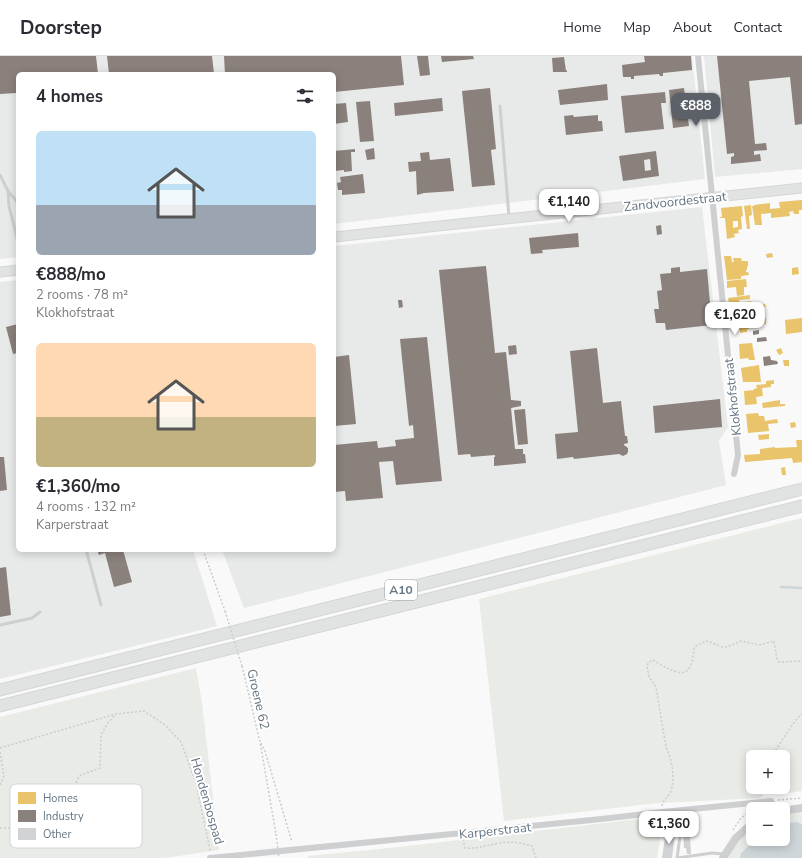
<!DOCTYPE html>
<html lang="en">
<head>
<meta charset="utf-8">
<style>
	:root { --surface:#fff; --page:#f7f7f7; --text:#2b2b33; --muted:#7c7c81; --line:#e1e1e2; --accent:#5c6169 }
	body { margin:0; font-family:"Nunito Sans",sans-serif; background:var(--page); color:var(--text); height:100vh; display:flex; flex-direction:column; font-size:15px; white-space:nowrap }
	* { box-sizing:border-box; margin:0 }
	p { font-size:13px; color:var(--muted) }
	.icon { flex:none; width:22px; height:22px; fill:none; stroke:currentColor; stroke-width:2; stroke-linecap:round; stroke-linejoin:round }
	.map { position:relative; flex:1; overflow:hidden }
	.panel { position:absolute; left:16px; top:16px; width:320px; height:480px; display:flex; flex-direction:column; background:var(--surface); border-radius:6px; box-shadow:0 2px 10px #0003 }
	.panel>* { flex:none }
	.buttons { position:absolute; left:746px; top:694px; display:grid; gap:8px }
	.buttons a { display:grid; place-items:center; width:44px; height:44px; border-radius:6px; background:var(--surface); box-shadow:0 2px 10px #0003; font-size:20px }
	.price { position:absolute; translate:-50% -34px; padding:0 9px; border-radius:8px; background:#fff; color:#222; font-size:13px; line-height:26px; filter:drop-shadow(0 1px 2px #0008) }
	.price::after { content:''; position:absolute; left:50%; top:24px; width:12px; height:9px; margin-left:-6px; background:inherit; clip-path:polygon(0 0,100% 0,50% 100%) }
	.price.active { background:var(--accent); color:#fff }
	ul { padding:0; list-style:none }
	li { display:grid; align-content:center; gap:8px; height:212px; padding:0 20px }
	li span { display:grid; place-items:center; height:124px; border-radius:6px; color:#555 }
	li>.icon { margin-inline-start:auto }
	span .icon { width:72px; height:72px; fill:#fffc; stroke-width:1 }
	li b { font-size:17px }
	h2 { display:flex; justify-content:space-between; align-items:center; height:48px; padding:0 20px; font-size:17px }
	header { display:flex; align-items:center; gap:24px; box-sizing:border-box; height:56px; padding:0 20px; background:var(--surface); border-bottom:1px solid var(--line) }
	header strong { font-size:19px }
	nav { display:flex; gap:22px; margin-inline-start:auto; font-size:14px }
	.map>svg:first-child { display:block }
	.built { fill:#e8e9e9 }
	.green { fill:#e8ebe6; fill-rule:evenodd }
	.water { fill:#ced6d9 }
	.homes { fill:#e9c46a; fill-rule:evenodd }
	.industry { fill:#8a817c; fill-rule:evenodd }
	.lines { fill:none; stroke-linecap:round; stroke-linejoin:round }
	.stream { stroke:#ced6d9; stroke-width:2.5 }
	.building { fill:#d0d2d3 }
	.secondary-casing { stroke:#d5d6d7; stroke-width:11 }
	.motorway-casing { stroke:#d5d6d6; stroke-width:13 }
	.path { stroke:#cbcccd; stroke-width:1.5; stroke-dasharray:2 2; stroke-linecap:butt }
	.service { stroke:#cecfd0; stroke-width:3 }
	.minor { stroke:#cecfd0; stroke-width:6 }
	.tertiary { stroke:#cecfd0; stroke-width:8 }
	.secondary { stroke:#e1e2e2; stroke-width:9 }
	.motorway { stroke:#e1e2e2; stroke-width:11 }
	.path-bridge { stroke:#cbcccd; stroke-width:1.5; stroke-dasharray:2 2; stroke-linecap:butt }
	.labels { text-anchor:middle; stroke-width:4; stroke-linejoin:round; paint-order:stroke }
	.shield { fill:#fff; stroke:#939fa8; stroke-width:1 }
	.shield-label { font-size:12px; font-weight:bold; fill:#657683 }
	.street-label { font-size:13px; fill:#657683; stroke:#fff }
	.key { fill:#fff; stroke:#d1d6da; stroke-width:1 }
	.key-label { font-size:11px; fill:#657683 }
</style>
</head>
<body>
<header>
<strong>Doorstep</strong>
<nav><a>Home</a><a>Map</a><a>About</a><a>Contact</a></nav>
</header>
<div class="map">
<svg width="802" height="802" viewBox="0 0 802 802">
	<rect width="100%" height="100%" fill="#f9f9f9"/>
	<g class="built">
		<path d="M0,0H692L705,123L334,168V18H18V201L0,203Z"/>
		<path d="M704,0H802V113L715,121Z"/>
		<path d="M702,151L728,371L719,385L726,429L244,552L222,494H334V190Z"/>
		<path d="M18,224V494H193L217,570L0,623V226Z"/>
	</g>
	<g class="green">
		<path d="M802,462V735L787,737L768,733L761,742L657,747L504,765L479,543ZM753,701H783V731H753Z"/>
		<path d="M196,612L202,647L219,794L164,802H0V661Z"/>
		<path d="M797,757H802V768L797,766L783,767V759Z"/>
		<path d="M664,760L657,802H308V800L399,791Z"/>
		<path d="M753,772V783H756L741,797L740,802H728L739,785Z"/>
	</g>
	<path class="water" d="M797,766L802,768V802H740L741,797L756,783H783V767Z"/>
	<g class="homes">
		<path d="M802,144V154H799V158H794L793,155L789,156L790,160L771,162V157L761,158L762,169H755L752,150H754V149L770,147V153L780,152L779,146Z"/>
		<path d="M751,149L752,159L749,160L750,173H747L744,150Z"/>
		<path d="M742,150L743,160L741,161L742,173L738,174L739,177L734,178L735,181L727,183L725,162H720V161H722L721,152ZM733,165H738V171L733,172Z"/>
		<path d="M772,197L773,201L767,202L766,198Z"/>
		<path d="M724,200H731L732,206H734L733,202H741L742,205H748V210L747,211V214H746V216H748L749,219L741,220V223L727,224Z"/>
		<path d="M798,211L799,218L792,219V212Z"/>
		<path d="M746,223L747,231H744V239L737,240L736,231L727,232V225Z"/>
		<path d="M750,239V243L739,244L740,247L729,248L728,242Z"/>
		<path d="M751,245L752,250H745V246Z"/>
		<path d="M765,248L766,251L755,253L756,259L748,260L749,273H747V276L740,277V274H738L736,255L755,252V249Z"/>
		<path d="M760,261L766,262V268L760,269Z"/>
		<path d="M802,262V276L786,278L785,264Z"/>
		<path d="M752,287L755,304H749L748,302L740,303L739,288Z"/>
		<path d="M781,292L783,297L779,299L776,294Z"/>
		<path d="M783,304H789V310H784Z"/>
		<path d="M759,309L761,326H743L741,312Z"/>
		<path d="M774,324V328H771V331L762,332L763,340L756,341L757,348L745,349L744,335L754,334V333L757,332L756,329L766,328V325Z"/>
		<path d="M780,344V348H785V350L763,352L762,347Z"/>
		<path d="M758,357L759,360H764L765,365L777,363L778,367L768,368L769,375L748,377L746,358Z"/>
		<path d="M795,366L796,371L791,372L790,367Z"/>
		<path d="M769,378V383L759,384L758,379Z"/>
		<path d="M796,384H802V406L793,407L792,402L745,406L744,399L760,398V393L775,391V392L797,391Z"/>
		<path d="M785,411L786,419H782L781,412Z"/>
	</g>
	<g class="industry">
		<path d="M0,0H96L98,18H18V45H17L16,37L0,38Z"/>
		<path d="M107,0H212L214,18H109Z"/>
		<path d="M224,0H401L404,29L334,36V18H225Z"/>
		<path d="M417,0H428L430,19L420,20Z"/>
		<path d="M441,0H473L474,3L442,6Z"/>
		<path d="M644,0H691L692,14L663,17V20H660L659,18L634,20V23H631V21H623L622,9L645,6Z"/>
		<path d="M717,0H802V68L795,69L790,21L749,25L755,88L766,87L767,94L754,95V99L760,98L761,105L731,108V101L734,100V97L727,98Z"/>
		<path d="M564,1L566,15L567,14V16H553L552,2Z"/>
		<path d="M607,28L608,44L560,49L558,34Z"/>
		<path d="M490,32L496,93L491,94L495,129L472,131L462,35Z"/>
		<path d="M684,32L689,70L673,72L669,34Z"/>
		<path d="M665,36L666,47H661L664,73L625,77L621,40Z"/>
		<path d="M442,42L443,55L395,60L394,47Z"/>
		<path d="M370,45L374,85L360,86L356,46Z"/>
		<path d="M346,47L348,66L334,68V48Z"/>
		<path d="M573,59L574,61L598,59V65H602L603,75L566,79L564,60Z"/>
		<path d="M374,92L375,103L367,104L365,94Z"/>
		<path d="M355,93V96H351L352,115L344,116V114L334,115V95Z"/>
		<path d="M656,95L659,120L623,125L619,100ZM650,103L651,114L645,115L644,104Z"/>
		<path d="M429,96L430,104L450,102L454,135L424,137L417,139L416,115L409,116L408,106L421,105L420,97Z"/>
		<path d="M363,118L365,137L342,139V134H338L337,127L341,126L340,121Z"/>
		<path d="M661,169L662,178L657,179L656,170Z"/>
		<path d="M578,177L579,191L542,194L543,197L531,198L529,182Z"/>
		<path d="M486,210L495,297L506,296L511,344L521,345V350L511,352L515,393H523V398H525L526,407L494,410V401H495V399L471,401L470,398L458,399L439,214Z"/>
		<path d="M680,211V216L707,213L712,269L666,274L665,267H656L654,253H659L657,235L662,234L660,218L671,217V212Z"/>
		<path d="M398,244H402L403,251L399,252Z"/>
		<path d="M18,268V297L13,298L6,271Z"/>
		<path d="M759,274V278L753,279V275Z"/>
		<path d="M427,281L442,425L396,429L393,405L379,406L383,442L346,445L345,435L334,436V389L377,385L378,392L396,390L395,384L414,382L413,369L409,370L400,283Z"/>
		<path d="M766,281L767,285L757,286V282Z"/>
		<path d="M516,289L517,298L509,299L508,290Z"/>
		<path d="M597,292L603,347L621,345L625,380H627L628,387L624,388V389L628,392V396L627,398L623,400L619,398L574,403L573,401L557,403L555,378L578,376L570,295Z"/>
		<path d="M349,299L356,368L334,370V301Z"/>
		<path d="M770,300L771,304L777,305L778,308L764,310L763,301Z"/>
		<path d="M720,343L722,371L655,377L653,350Z"/>
		<path d="M525,353L528,388L518,389L514,354Z"/>
		<path d="M0,401H4L7,434L0,435Z"/>
		<path d="M97,494H123L132,526L114,531L105,497L99,499Z"/>
		<path d="M6,511L11,559L0,561V512Z"/>
	</g>
	<g class="lines">
		<path class="stream" d="M781,531L802,532"/>
	</g>
	<g class="building">
		<path d="M666,775L676,777V775L679,776L678,779L675,778L672,802H662Z"/>
		<path d="M683,777H688V781H690L691,798H687L686,792H684Z"/>
	</g>
	<g class="lines">
		<defs>
			<g id="secondary">
				<path d="M334,181L802,132"/>
				<path d="M0,216L18,214"/>
			</g>
			<g id="motorway">
				<path d="M0,634L802,433"/>
				<path d="M0,650L802,450"/>
			</g>
		</defs>
		<use href="#secondary" class="secondary-casing"/>
		<use href="#motorway" class="motorway-casing"/>
		<g class="path">
			<path d="M203,494L225,555"/>
			<path d="M242,610L260,686L276,778"/>
			<path d="M261,687L265,695L292,786"/>
			<path d="M0,692L116,658L144,655L165,669L181,686L196,727L210,794L211,795"/>
			<path d="M0,696L4,720L0,730"/>
			<path d="M771,701L795,665L802,658"/>
			<path d="M770,731L771,738"/>
			<path d="M778,744L802,742"/>
			<path d="M662,750C663,744 667,742 670,737C676,724 672,704 666,691L656,631L649,621L647,610L648,607L653,604C677,618 692,628 694,591L706,585L710,586L722,591H727L741,585L759,589L774,585L777,603L779,606L802,605"/>
			<path d="M0,772L46,774L62,767L69,759L79,756L81,747L74,732L79,720L100,712L101,679L108,667L115,659"/>
			<path d="M733,774L741,762L750,755"/>
			<path d="M463,783L465,792C478,793 488,789 500,787C511,785 522,787 532,790L536,802"/>
		</g>
		<g class="service">
			<path d="M500,50L509,161"/>
			<path d="M0,119L8,135L18,147"/>
			<path d="M8,135L9,150L18,186"/>
			<path d="M87,497L101,549"/>
			<path d="M0,569L32,562L40,556"/>
			<path d="M684,753L677,802L712,797L724,798"/>
		</g>
		<g class="minor">
			<path d="M698,0L738,399L734,418"/>
			<path d="M210,802L592,764L663,756L771,745L775,753"/>
		</g>
		<g class="tertiary">
			<path d="M783,755L802,752"/>
			<path d="M723,802L736,782L753,767"/>
		</g>
		<use href="#secondary" class="secondary"/>
		<use href="#motorway" class="motorway"/>
		<g class="path-bridge">
			<path d="M225,555L242,610"/>
			<path d="M276,778L279,802"/>
		</g>
	</g>
	<g class="labels">
		<rect class="shield" x="385" y="524" width="32" height="20" rx="3"/>
		<g class="shield-label">
			<text x="401" y="538">A10</text>
		</g>
		<g class="street-label">
			<text transform="translate(675 145) rotate(-6)" y="5">Zandvoordestraat</text>
			<text transform="translate(732 341) rotate(-96)" y="5">Klokhofstraat</text>
			<text transform="translate(259 643) rotate(77)" y="5">Groene 62</text>
			<text transform="translate(208 745) rotate(74)" y="5">Hondenbospad</text>
			<text transform="translate(495 774) rotate(-6)" y="5">Karperstraat</text>
		</g>
	</g>
	<rect x="10" y="728" width="132" height="64" rx="6" class="key"/>
	<rect x="18" y="736" width="18" height="12" fill="#e9c46a"/>
	<rect x="18" y="754" width="18" height="12" fill="#8a817c"/>
	<rect x="18" y="772" width="18" height="12" fill="#d0d2d3"/>
	<g class="key-label">
		<text x="43" y="746">Homes</text>
		<text x="43" y="764">Industry</text>
		<text x="43" y="782">Other</text>
	</g>
</svg>
<div class="buttons">
<a>+</a>
<a>−</a>
</div>
<b class="price active" style="left:696px;top:71px">€888</b>
<b class="price" style="left:569px;top:167px">€1,140</b>
<b class="price" style="left:735px;top:280px">€1,620</b>
<b class="price" style="left:669px;top:789px">€1,360</b>
<section class="panel">
<h2>4 homes<svg class="icon" aria-label="filters" viewBox="0 0 24 24"><path d="M4 7h16M4 17h16"/><circle cx="9" cy="7" r="2"/><circle cx="15" cy="17" r="2"/></svg></h2>
<ul>
<li><span style="background:linear-gradient(#bfe0f5 60%,#9aa5b1 0)"><svg class="icon" aria-label="home" viewBox="0 0 24 24"><path d="M3 11l9-7 9 7M6 9v11h12V9"/></svg></span><div><b>€888/mo</b><p>2 rooms · 78 m²</p><p>Klokhofstraat</p></div></li>
<li><span style="background:linear-gradient(#ffd9b3 60%,#c2b280 0)"><svg class="icon" aria-label="home" viewBox="0 0 24 24"><path d="M3 11l9-7 9 7M6 9v11h12V9"/></svg></span><div><b>€1,360/mo</b><p>4 rooms · 132 m²</p><p>Karperstraat</p></div></li>
</ul>
</section>
</div>
</body>
</html>
